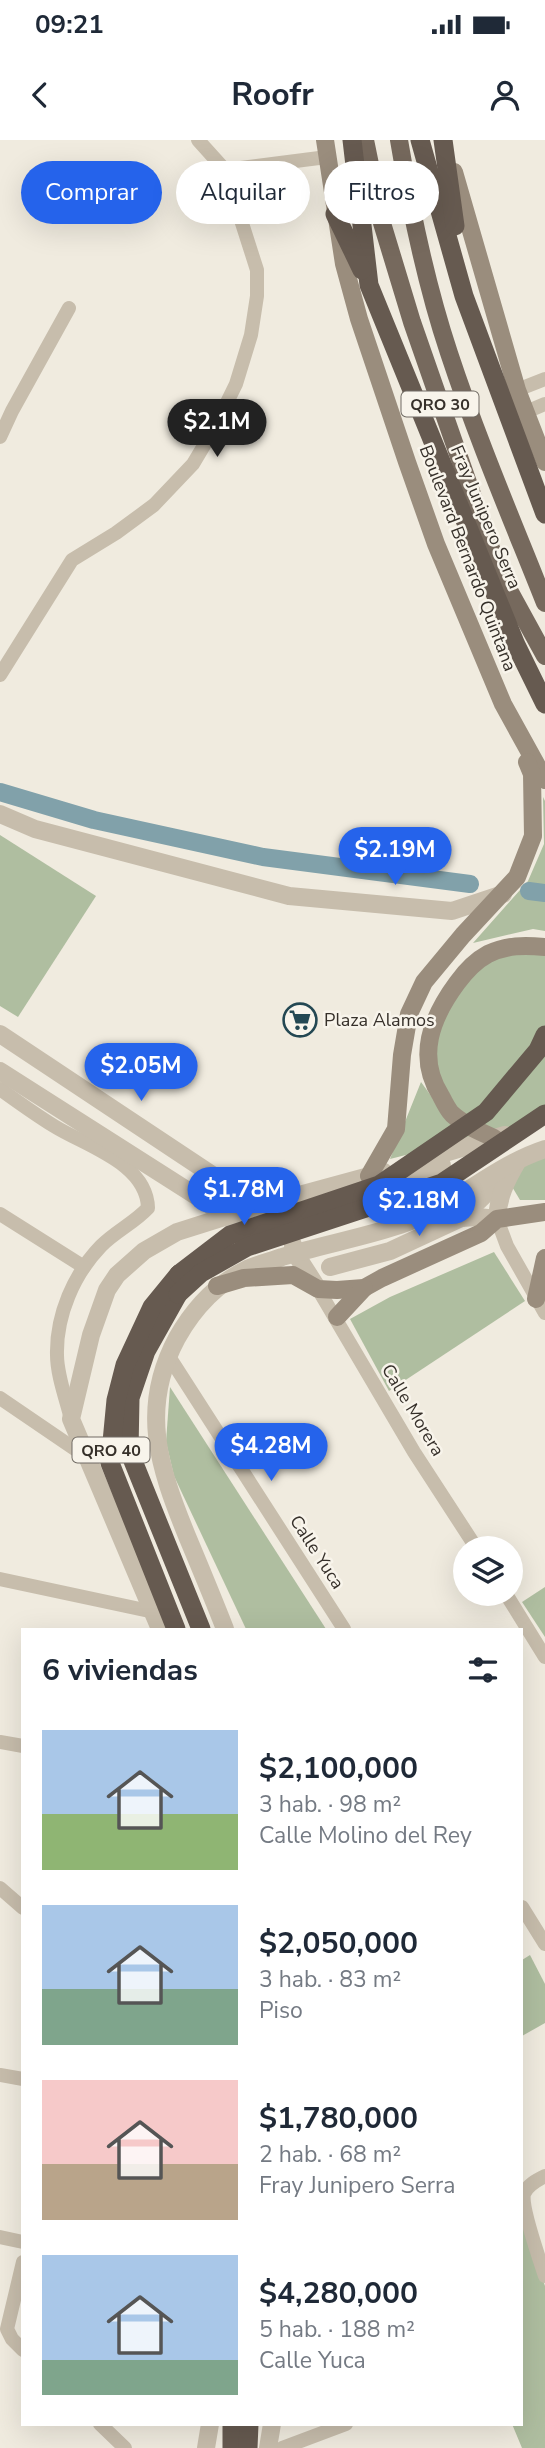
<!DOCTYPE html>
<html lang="es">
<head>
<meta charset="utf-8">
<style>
	:root { --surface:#fff; --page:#f2f2f3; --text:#1f2937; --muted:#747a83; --accent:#2563eb }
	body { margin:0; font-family:"Nunito Sans",sans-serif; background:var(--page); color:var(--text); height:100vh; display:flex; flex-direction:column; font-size:26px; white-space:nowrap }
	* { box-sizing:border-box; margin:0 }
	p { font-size:23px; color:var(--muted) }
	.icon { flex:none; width:38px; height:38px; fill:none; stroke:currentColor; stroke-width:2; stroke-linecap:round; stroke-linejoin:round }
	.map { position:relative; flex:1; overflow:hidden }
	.sheet { position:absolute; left:21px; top:1488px; width:502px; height:798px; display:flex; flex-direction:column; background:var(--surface); border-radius:0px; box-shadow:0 7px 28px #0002 }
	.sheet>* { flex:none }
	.hud { position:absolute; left:21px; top:21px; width:504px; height:63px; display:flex; gap:14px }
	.buttons { position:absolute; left:453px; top:1396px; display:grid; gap:14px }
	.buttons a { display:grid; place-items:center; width:70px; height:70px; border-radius:50%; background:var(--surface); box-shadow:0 7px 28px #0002; font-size:35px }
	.price { position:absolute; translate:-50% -60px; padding:0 16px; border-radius:24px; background:var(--accent); color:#fff; font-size:23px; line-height:46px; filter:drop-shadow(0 2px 4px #0008) }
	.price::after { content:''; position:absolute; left:50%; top:42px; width:21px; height:16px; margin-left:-10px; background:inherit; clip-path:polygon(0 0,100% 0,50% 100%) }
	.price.current { background:#222; color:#fff }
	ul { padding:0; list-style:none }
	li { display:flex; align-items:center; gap:21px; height:175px; padding:0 21px }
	li span { display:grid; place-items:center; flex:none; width:196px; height:140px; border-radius:0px; color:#555 }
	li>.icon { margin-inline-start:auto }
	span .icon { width:84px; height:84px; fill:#fffc; stroke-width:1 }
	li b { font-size:30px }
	h2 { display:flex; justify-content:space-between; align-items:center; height:84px; padding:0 21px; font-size:30px }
	.tag { padding:0 24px; border-radius:32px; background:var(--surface); box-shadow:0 7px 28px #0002; font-size:24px; line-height:63px }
	.tag.current { background:var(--accent); color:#fff }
	.status { display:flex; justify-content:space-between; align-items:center; height:49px; padding:0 35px; background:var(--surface); direction:ltr }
	.status svg { height:19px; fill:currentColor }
	header { display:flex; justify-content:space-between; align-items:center; height:91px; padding:0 21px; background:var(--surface); font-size:32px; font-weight:700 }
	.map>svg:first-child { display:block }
	.green { fill:#afbea0 }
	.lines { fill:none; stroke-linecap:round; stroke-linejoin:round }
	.canal { stroke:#81a1aa; stroke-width:18 }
	.tertiary-tunnel { stroke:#cbc6bb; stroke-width:18; stroke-dasharray:18 9; stroke-linecap:butt }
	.minor { stroke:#c7bdac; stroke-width:14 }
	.tertiary { stroke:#c7bdac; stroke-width:18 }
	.secondary { stroke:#9a8d7d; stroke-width:18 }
	.primary { stroke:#76695d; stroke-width:18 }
	.trunk { stroke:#665a50; stroke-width:19 }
	.trunk-bridge { stroke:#665a50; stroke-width:19 }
	.labels { text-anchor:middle; stroke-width:5; stroke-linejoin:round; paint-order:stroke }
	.shield { fill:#f8f4eb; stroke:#706b64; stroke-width:2 }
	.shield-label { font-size:16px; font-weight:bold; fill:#36302a }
	.street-label { font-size:18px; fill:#36302a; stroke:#f8f4eb }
	.poi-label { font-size:18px; fill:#36302a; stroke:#f8f4eb; text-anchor:start }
</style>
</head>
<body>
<div class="status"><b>09:21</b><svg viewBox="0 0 49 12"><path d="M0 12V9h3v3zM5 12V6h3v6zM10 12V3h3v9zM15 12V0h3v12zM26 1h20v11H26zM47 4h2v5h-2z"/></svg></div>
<header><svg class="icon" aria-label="back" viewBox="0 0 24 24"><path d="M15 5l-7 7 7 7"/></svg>Roofr<svg class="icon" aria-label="person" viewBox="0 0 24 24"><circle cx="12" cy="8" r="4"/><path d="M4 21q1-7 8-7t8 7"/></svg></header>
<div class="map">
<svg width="545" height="2308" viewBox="0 0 545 2308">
	<rect width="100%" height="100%" fill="#f0ebdf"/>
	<g class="green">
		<path d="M543,657L545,661V791L533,789L473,803L528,741L544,704Z"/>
		<path d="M0,695L96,756L18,877L0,866Z"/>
		<path d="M545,807V984L494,998L475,990L431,942L429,894L487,814Z"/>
		<path d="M421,942L442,971L477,997L390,1019Z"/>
		<path d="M545,1017V1060H520L511,1045L524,1026Z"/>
		<path d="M494,1112L525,1161L389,1251L350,1179L390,1157Z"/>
		<path d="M170,1247L326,1489H246L174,1336L166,1302Z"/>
		<path d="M545,1447V1497L522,1462Z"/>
		<path d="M530,1815L545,1844V1883L522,1896V1820Z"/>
		<path d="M522,2077L545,2146V2308H522L512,2284H522Z"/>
	</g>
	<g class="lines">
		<g class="canal">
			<path d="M0,652L94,680L263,717L470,744"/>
			<path d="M529,751L545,753"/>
		</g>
		<path class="tertiary-tunnel" d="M204,1061L257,1096"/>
		<g class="minor">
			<path d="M225,30L327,17"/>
			<path d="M517,250L545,239"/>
			<path d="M526,272L545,264"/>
			<path d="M0,297L12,271L69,168"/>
			<path d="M0,535L72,420L116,393L154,365L193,324L215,287L236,244L251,195L257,156V130L225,30L198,0"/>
			<path d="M0,949C18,962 36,975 54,986C86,1006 147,1023 148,1068C134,1083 116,1091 101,1106C74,1134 56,1175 57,1215C57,1235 66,1259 71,1279"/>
			<path d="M0,1074L84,1127"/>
			<path d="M497,1079L507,1106L545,1173"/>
			<path d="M318,1149L414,1312L477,1409"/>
			<path d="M168,1215L344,1489"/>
			<path d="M0,1258L88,1318"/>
			<path d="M0,1439L154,1472"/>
			<path d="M506,1454L545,1517"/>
			<path d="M0,1602L23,1606"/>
			<path d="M0,1748L23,1768"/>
			<path d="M522,1767L545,1804"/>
			<path d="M0,1935L23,1939"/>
			<path d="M545,2036C537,2040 527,2045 524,2054C521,2067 540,2121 545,2136"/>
			<path d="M0,2097L23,2102"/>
			<path d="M23,2122L7,2189L12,2199L23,2210"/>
			<path d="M100,2284L125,2308"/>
			<path d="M282,2308L346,2284"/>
		</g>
		<g class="tertiary">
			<path d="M0,674L35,689L289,756L452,771L503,754"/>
			<path d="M0,894L259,1066L262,1071"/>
			<path d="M0,931L204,1061"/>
			<path d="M421,1020L505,995"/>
			<path d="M388,1043L442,1025"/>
			<path d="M461,1078L506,1034"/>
			<path d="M293,1105L295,1113L318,1149"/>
			<path d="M330,1127L390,1111L461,1078L478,1077L497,1079C498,1057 506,1041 517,1022"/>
			<path d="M160,1489L71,1279L91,1195L107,1150L117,1135L144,1111L177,1092L259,1066L384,1032"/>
			<path d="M225,1489C213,1458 200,1427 187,1396C159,1327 139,1269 177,1198C194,1168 216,1144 247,1129C258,1124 271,1121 282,1117C321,1105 361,1098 400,1085C452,1068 493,1026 545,1009"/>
			<path d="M206,2308L210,2284"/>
			<path d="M268,2308L272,2284"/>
		</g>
		<g class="secondary">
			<path d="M325,0L344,124L359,179L407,322L436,404L503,564L545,640"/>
			<path d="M454,32L517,250L545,322"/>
			<path d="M494,998C480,992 464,985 452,974C448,970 444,962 441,956C416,917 431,878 457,843C465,832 475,821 488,814C507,805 524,805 545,807"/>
			<path d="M369,1036L396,989L402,915L409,874L424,842L463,795L517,737L533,696L532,634L527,622"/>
			<path d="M217,1146L244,1138L293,1135L318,1149L337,1150L364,1148L382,1138L481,1093L497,1079L545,1072"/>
			<path d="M536,1159L545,1118"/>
			<path d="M337,1177L364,1148"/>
		</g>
		<g class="primary">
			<path d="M365,0L382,83L412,182L458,314L500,434L545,516"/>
			<path d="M399,0C411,72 426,144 449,213C477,298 512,380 545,463"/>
		</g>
		<g class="trunk">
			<path d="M352,0L369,145L516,505L545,564"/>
			<path d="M420,0L464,156L545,374"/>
			<path d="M443,0L455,86"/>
			<path d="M335,74L362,130"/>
			<path d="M178,1154L146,1211L130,1258L129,1311L201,1489"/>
			<path d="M176,1489L110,1323L116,1260L125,1225L152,1167L179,1134"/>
			<path d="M232,2308V2284"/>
			<path d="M248,2308L249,2284"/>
		</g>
		<g class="trunk-bridge">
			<path d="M179,1134L230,1095L379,1045L486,972L538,910L545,895"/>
			<path d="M178,1154L201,1133L247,1107L442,1043L545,974"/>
		</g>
	</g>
	<defs>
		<symbol id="supermarket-ring" viewBox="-11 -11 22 22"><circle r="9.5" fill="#f8f4eb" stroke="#244853" stroke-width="1.5"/><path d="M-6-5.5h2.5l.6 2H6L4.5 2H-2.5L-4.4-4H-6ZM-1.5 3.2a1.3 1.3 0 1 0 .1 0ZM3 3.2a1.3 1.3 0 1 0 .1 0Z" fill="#244853"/></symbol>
	</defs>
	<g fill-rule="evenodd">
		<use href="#supermarket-ring" x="281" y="861" width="38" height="38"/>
	</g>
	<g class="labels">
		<g class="shield">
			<rect x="401.5" y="251.5" width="77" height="25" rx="5"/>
			<rect x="72.5" y="1297.5" width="77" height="25" rx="5"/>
		</g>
		<g class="shield-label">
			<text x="440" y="270">QRO 30</text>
			<text x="111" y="1316">QRO 40</text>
		</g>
		<g class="street-label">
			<text transform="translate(486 377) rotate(67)" y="6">Fray Junipero Serra</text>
			<text transform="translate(468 418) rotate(69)" y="6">Boulevard Bernardo Quintana</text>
			<text transform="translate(413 1270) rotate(59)" y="6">Calle Morera</text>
			<text transform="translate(317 1412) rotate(57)" y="6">Calle Yuca</text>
		</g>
		<g class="poi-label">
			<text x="324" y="886">Plaza Alamos</text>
		</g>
	</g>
</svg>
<div class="buttons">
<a><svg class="icon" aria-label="layers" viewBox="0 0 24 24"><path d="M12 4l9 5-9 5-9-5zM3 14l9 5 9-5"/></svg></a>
</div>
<b class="price current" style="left:217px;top:319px">$2.1M</b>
<b class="price" style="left:395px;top:747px">$2.19M</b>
<b class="price" style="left:141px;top:963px">$2.05M</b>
<b class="price" style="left:244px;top:1087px">$1.78M</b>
<b class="price" style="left:419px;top:1098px">$2.18M</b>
<b class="price" style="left:271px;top:1343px">$4.28M</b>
<div class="hud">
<a class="tag current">Comprar</a>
<a class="tag">Alquilar</a>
<a class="tag">Filtros</a>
</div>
<section class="sheet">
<h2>6 viviendas<svg class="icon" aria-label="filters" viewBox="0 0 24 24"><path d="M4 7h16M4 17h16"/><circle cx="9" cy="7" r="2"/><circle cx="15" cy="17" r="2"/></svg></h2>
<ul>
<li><span style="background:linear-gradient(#a9c7e8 60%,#8fb573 0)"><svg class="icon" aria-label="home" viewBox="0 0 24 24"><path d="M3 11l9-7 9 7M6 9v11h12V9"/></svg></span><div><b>$2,100,000</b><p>3 hab. · 98 m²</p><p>Calle Molino del Rey</p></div></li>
<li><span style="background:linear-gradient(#a9c7e8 60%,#7fa58c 0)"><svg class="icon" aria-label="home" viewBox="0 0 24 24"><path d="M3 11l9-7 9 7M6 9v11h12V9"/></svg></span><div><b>$2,050,000</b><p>3 hab. · 83 m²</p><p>Piso</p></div></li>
<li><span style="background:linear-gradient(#f6c9c9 60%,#b9a48a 0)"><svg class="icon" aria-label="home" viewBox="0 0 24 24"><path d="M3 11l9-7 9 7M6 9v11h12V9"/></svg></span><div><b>$1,780,000</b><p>2 hab. · 68 m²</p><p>Fray Junipero Serra</p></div></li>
<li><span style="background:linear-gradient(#a9c7e8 75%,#7fa58c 0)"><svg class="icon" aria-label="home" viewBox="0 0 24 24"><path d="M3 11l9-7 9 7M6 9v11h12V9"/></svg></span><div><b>$4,280,000</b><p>5 hab. · 188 m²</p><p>Calle Yuca</p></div></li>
</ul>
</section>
</div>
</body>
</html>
